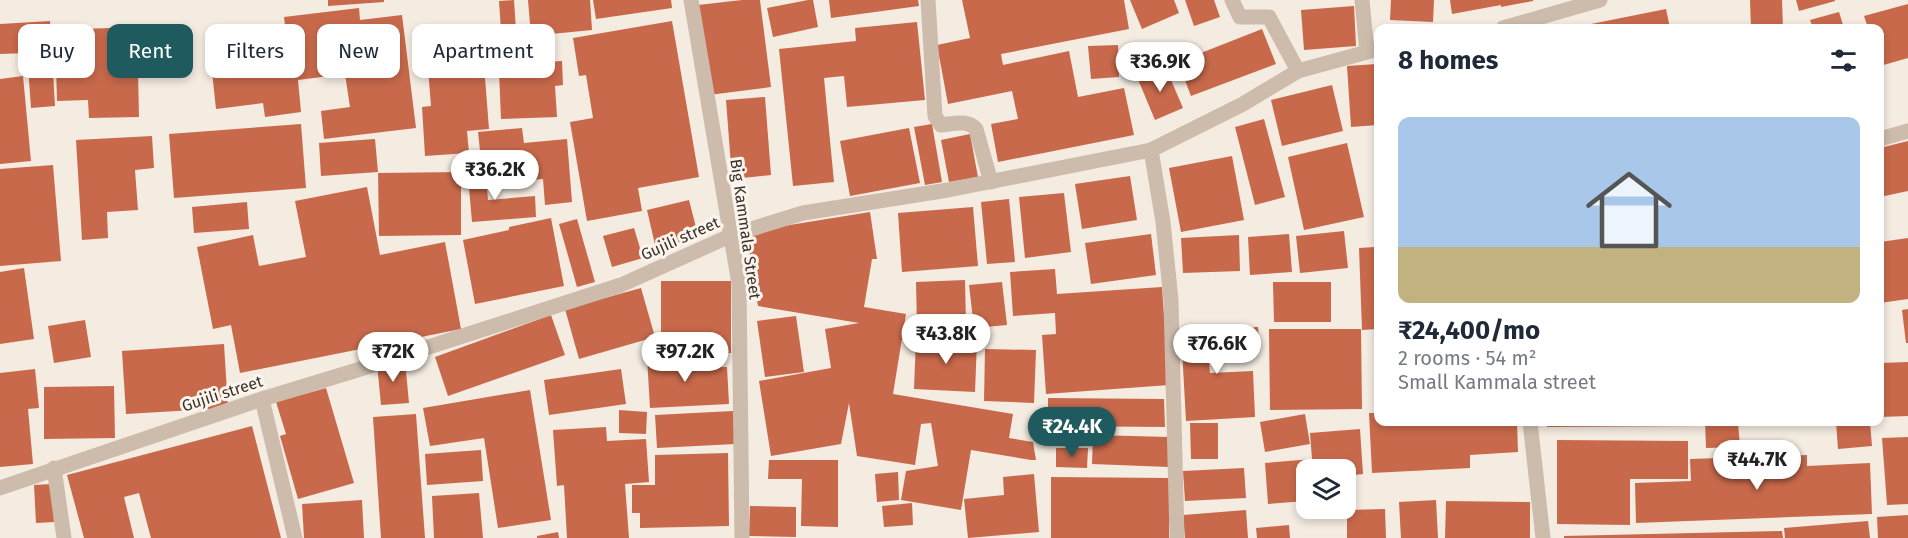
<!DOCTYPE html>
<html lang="en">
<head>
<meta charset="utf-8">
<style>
	:root { --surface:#fff; --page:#f6f6f7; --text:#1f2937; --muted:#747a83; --accent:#1f5a5e }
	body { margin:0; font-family:"Fira Sans",sans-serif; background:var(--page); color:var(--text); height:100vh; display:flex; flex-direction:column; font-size:22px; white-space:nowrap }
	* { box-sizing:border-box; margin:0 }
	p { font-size:20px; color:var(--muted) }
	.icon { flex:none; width:33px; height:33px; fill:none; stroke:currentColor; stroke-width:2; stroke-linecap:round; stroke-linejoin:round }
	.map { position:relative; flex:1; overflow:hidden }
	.panel { position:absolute; left:1374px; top:24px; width:510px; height:402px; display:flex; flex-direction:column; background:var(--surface); border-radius:12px; box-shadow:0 3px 9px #0003 }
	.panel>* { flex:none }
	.guide { position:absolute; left:18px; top:24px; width:570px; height:54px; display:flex; gap:12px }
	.tools { position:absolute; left:1296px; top:459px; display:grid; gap:12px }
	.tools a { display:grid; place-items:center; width:60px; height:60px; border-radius:12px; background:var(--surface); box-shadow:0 3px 9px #0003; font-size:30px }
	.price { position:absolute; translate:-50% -51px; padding:0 14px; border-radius:21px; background:#fff; color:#222; font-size:20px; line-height:39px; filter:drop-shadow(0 2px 3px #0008) }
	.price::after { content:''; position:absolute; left:50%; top:36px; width:18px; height:14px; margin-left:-9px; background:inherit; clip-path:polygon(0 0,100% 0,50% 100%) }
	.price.on { background:var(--accent); color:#fff }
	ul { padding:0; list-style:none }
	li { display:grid; align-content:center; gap:12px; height:318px; padding:0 24px }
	li span { display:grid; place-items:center; height:186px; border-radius:12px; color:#555 }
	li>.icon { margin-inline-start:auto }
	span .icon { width:108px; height:108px; fill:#fffc; stroke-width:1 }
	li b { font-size:26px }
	h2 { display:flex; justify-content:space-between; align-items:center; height:72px; padding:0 24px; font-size:26px }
	.pill { padding:0 21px; border-radius:12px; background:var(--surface); box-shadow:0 3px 9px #0003; font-size:21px; line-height:54px }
	.pill.on { background:var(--accent); color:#fff }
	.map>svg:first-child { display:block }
	.building { fill:#c8694b }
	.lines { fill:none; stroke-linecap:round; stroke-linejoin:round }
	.street { stroke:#cdbbac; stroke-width:15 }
	.labels { text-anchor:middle; stroke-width:6; stroke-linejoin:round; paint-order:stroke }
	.street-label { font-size:16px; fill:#3b302b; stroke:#fbf5ee }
</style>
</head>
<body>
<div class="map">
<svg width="1908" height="538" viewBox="0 0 1908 538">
	<rect width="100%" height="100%" fill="#f4ebe1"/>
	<g class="building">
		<path d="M328,0H384V2L328,6Z"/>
		<path d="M514,0L516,30L501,31L499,1Z"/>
		<path d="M528,0H590L592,30L531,36Z"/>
		<path d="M593,0H671L672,8L596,19Z"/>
		<path d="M742,0H760L771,87L709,95L698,5Z"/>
		<path d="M808,0H813L818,27L773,37L767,8Z"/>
		<path d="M829,0H918L919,6L831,18Z"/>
		<path d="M962,0H1124L1129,29L1001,54L1003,65L1069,51L1078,97L1124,88L1134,135L998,162L991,124L1018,119L1012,91L948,104L937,45L970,38Z"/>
		<path d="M1130,0H1174L1179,13L1142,29Z"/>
		<path d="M1185,0H1214L1220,17L1194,26Z"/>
		<path d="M1391,0H1434L1433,22L1390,20Z"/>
		<path d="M1450,0H1533V1L1501,7V5L1452,14Z"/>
		<path d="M1750,0H1782L1783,28H1751Z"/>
		<path d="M1796,0H1835V1L1799,11Z"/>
		<path d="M1908,4V58L1880,66V28H1868L1864,16Z"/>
		<path d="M1354,6L1356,46L1304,50L1301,10Z"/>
		<path d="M359,8L360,20L402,15L416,128L324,139L321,111L350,107L345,74L298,80L301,112L265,117L263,103L216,109L212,72L289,62L284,17Z"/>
		<path d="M1666,9L1670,28H1576V27Z"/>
		<path d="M1839,12L1844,28H1813L1810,20Z"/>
		<path d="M50,21L55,106L31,108L27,53L0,54V24Z"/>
		<path d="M672,21L699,177L638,188L642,211L587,221L570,122L593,118L586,75L579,76L573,38Z"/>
		<path d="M917,22L925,100L847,107L844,76L824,78L834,182L793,186L779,49L856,41L855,28Z"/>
		<path d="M137,27L139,117L89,118L88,100L57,101L55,30Z"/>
		<path d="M1262,29L1276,64L1191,96L1178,62Z"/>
		<path d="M261,36V53L230,54V38Z"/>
		<path d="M1118,45L1119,77L1091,79L1088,46Z"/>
		<path d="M547,47V62L562,61L563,85L555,86L557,117L501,119L498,48Z"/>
		<path d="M483,52L489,129L467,131L469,153L425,156L422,107L431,106L427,56Z"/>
		<path d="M1377,64L1378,125L1351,127L1347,66Z"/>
		<path d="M1165,66L1183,108L1155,120L1137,77Z"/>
		<path d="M23,76L31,161L0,164V79Z"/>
		<path d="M1332,85L1343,131L1282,146L1271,100Z"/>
		<path d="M765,97L771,175L732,179L726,100Z"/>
		<path d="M1264,119L1285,197L1255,205L1235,127Z"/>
		<path d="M301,124L306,188L174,198L169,134Z"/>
		<path d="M932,124L942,182L925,185L914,127Z"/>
		<path d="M522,128L524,143L567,139L572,202L545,205L543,179L504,182L502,158L481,160L478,132Z"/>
		<path d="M909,128L920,183L850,196L840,141Z"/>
		<path d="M970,134L978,177L949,182L941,140Z"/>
		<path d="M152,136L154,168L135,170L138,210L107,212L108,238L82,240L76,140Z"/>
		<path d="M375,139L378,172L321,176L319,143Z"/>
		<path d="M1908,141V191L1880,197V148Z"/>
		<path d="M1347,143L1364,217L1304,230L1288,157Z"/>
		<path d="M1232,156L1244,220L1181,232L1169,168Z"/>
		<path d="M485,164L488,200L535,196L536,217L472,222L467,166Z"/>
		<path d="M53,165L61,261L0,266V169Z"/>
		<path d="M461,172V235L379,236L378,173Z"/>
		<path d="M1130,176L1137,220L1082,229L1075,184Z"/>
		<path d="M367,187L380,255L445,242L461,329L240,373L231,325L213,329L197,247L253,235L259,266L306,257L295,201Z"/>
		<path d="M1064,193L1071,252L1025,258L1019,197Z"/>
		<path d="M1009,199L1015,262L987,264L981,202Z"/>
		<path d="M689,200L699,239L656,249L647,210Z"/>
		<path d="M247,202L249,229L194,233L192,207Z"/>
		<path d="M973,207L978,266L902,272L898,213Z"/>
		<path d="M870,212L877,259H872L864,307L906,314L893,394L1013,414L1009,438L1033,442L1036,460H1031L971,450L961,510L901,500L906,471L938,466L931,423L921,424L915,465L857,456L849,403L841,444L771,456L759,381L831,368L825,329L859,323L758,306L746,232Z"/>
		<path d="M551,218L564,286L475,304L463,240L509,230V227Z"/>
		<path d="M577,219L595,282L577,287L559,224Z"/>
		<path d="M1374,223H1378V329L1362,330L1359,248L1375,247Z"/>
		<path d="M634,228L643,258L612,267L603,236Z"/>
		<path d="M1344,231L1348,268L1300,273L1296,236Z"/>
		<path d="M1151,234L1156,275L1091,284L1085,243Z"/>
		<path d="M1289,234L1292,272L1250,275L1248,237Z"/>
		<path d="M1239,235L1240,271L1183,273L1181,238Z"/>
		<path d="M1908,238V299L1880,303V242Z"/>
		<path d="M24,268L34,339L0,344V272Z"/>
		<path d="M1055,269L1057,294L1162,287L1169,385L1046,394L1042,335L1056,334L1055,313L1013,316L1010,272Z"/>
		<path d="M965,280L966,326L917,327L916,282Z"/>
		<path d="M661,281H731V353H695V334H661Z"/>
		<path d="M1002,282L1007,325L974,328L969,285Z"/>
		<path d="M1273,282H1331V322H1274Z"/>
		<path d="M641,288L655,337L579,359L565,309Z"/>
		<path d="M1908,309V343H1906L1902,310Z"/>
		<path d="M551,315L565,355L448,396L435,357Z"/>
		<path d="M796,316L804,372L765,377L757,321Z"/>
		<path d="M85,320L91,357L54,363L48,326Z"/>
		<path d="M1258,327L1260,350L1208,353L1210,373L1253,371L1255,417L1186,421L1181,331Z"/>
		<path d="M1269,329H1361L1362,409L1270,410Z"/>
		<path d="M916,339L977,341L975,392L914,389Z"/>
		<path d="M224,344L228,408L126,414L122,351Z"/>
		<path d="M985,349L1036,350L1034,403L984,401Z"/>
		<path d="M694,354V368L727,367L729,404L650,408L647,357Z"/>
		<path d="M405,361L409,403L381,405L377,364Z"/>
		<path d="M1908,362V416L1880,417V363Z"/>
		<path d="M35,369L39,408L28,409L33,464L0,467V373Z"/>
		<path d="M621,369L626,404L549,415L544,380Z"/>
		<path d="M114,386L115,438L44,439V387Z"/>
		<path d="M326,388L354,483L298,499L280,436L286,434L276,402Z"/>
		<path d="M530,390L551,520L498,528L484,438L430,446L423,408Z"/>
		<path d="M1048,398L1164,399L1165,427L1048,426Z"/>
		<path d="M619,410L647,412L646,434L619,433Z"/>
		<path d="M733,411L735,444L657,448L655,415Z"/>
		<path d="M1369,413H1378V422H1517L1518,452L1470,455V468L1372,473Z"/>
		<path d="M416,414L425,538H381L373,417Z"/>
		<path d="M1305,414L1310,444L1265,452L1260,422Z"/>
		<path d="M1547,422H1700V426L1547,427Z"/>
		<path d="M1705,422H1738L1740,447L1706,448Z"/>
		<path d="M1836,422H1870L1872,446L1838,449Z"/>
		<path d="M1190,423H1218V459H1191Z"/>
		<path d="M252,426L281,538H151L139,493L124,497L134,538H84L67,475Z"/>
		<path d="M606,427L607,441L646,439L649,482L625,484L629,538H567L564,485L557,486L553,430Z"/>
		<path d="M1360,429L1363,474L1346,476V470H1306V501L1268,504L1265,463L1312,459L1310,433Z"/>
		<path d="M1059,430L1087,431V445L1058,444Z"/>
		<path d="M1093,435L1170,437L1169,467L1092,464Z"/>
		<path d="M1908,437V504L1887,505L1882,438Z"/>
		<path d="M1557,440L1688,441V479H1630V525L1557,524Z"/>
		<path d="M1056,448H1088L1087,468L1056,467Z"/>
		<path d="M481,450L483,481L427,485L425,454Z"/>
		<path d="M728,453L729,526L640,528V513H632V485H655V455Z"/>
		<path d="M1807,455V466L1870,463L1872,514L1636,523L1635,483L1691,481L1690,459Z"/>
		<path d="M769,460H838V527L801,526L802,479H768Z"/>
		<path d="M1244,468L1246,498L1185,501L1183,471Z"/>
		<path d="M898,472L899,500L877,502L875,474Z"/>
		<path d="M1034,474L1039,532L968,538L964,499L1004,495L1003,477Z"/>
		<path d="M1051,477L1169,478V538H1051Z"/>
		<path d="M52,484L54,522L36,523L34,485Z"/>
		<path d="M479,493L483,538H434L432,496Z"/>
		<path d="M362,500L364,538H304L302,504Z"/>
		<path d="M1436,500L1438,538H1401L1399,502Z"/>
		<path d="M1446,501L1530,502V538H1445Z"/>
		<path d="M912,503L913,525L884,527L882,506Z"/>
		<path d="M750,506L796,507V537L749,536Z"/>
		<path d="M1385,509L1386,538H1347V510Z"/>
		<path d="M1246,510L1248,538H1185L1183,515Z"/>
		<path d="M1908,515V538H1878L1877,517Z"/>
		<path d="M1868,521L1870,538H1785L1784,528Z"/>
		<path d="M1289,525L1290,538H1257L1256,528Z"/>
		<path d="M1782,531L1783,538H1564V536Z"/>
		<path d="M558,532L559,538H537V536Z"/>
	</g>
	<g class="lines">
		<g class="street">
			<path d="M691,0L739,284L742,538"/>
			<path d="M928,0L935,116L941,125C953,124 967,119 976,129L991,182"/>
			<path d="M1232,0L1240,17H1269L1298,71"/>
			<path d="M1362,0L1367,52"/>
			<path d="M1503,28L1600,0"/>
			<path d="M1880,139L1908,131"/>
			<path d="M1151,150L1163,222L1171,300L1177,538"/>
			<path d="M262,399L295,538"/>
			<path d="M1530,422L1543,538"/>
			<path d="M54,468L64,538"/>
			<path d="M0,488L262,399L354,371L621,285L732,235L803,213L948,190L1151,150L1243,104L1298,71L1378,49"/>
		</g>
	</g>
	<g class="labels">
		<g class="street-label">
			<text transform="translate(746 229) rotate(82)" y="6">Big Kammala Street</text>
			<text transform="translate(680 238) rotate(-24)" y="6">Gujili street</text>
			<text transform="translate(222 393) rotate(-18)" y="6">Gujili street</text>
		</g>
	</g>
</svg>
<div class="tools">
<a><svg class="icon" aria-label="layers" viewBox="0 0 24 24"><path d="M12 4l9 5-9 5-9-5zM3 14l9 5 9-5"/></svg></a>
</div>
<b class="price" style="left:1160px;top:93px">₹36.9K</b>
<b class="price" style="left:495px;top:201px">₹36.2K</b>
<b class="price" style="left:946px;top:365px">₹43.8K</b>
<b class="price" style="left:1217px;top:375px">₹76.6K</b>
<b class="price" style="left:393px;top:383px">₹72K</b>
<b class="price" style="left:685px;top:383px">₹97.2K</b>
<b class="price on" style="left:1072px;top:458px">₹24.4K</b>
<b class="price" style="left:1757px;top:491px">₹44.7K</b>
<div class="guide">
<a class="pill">Buy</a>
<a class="pill on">Rent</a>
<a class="pill">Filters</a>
<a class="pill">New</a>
<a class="pill">Apartment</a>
</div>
<section class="panel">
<h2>8 homes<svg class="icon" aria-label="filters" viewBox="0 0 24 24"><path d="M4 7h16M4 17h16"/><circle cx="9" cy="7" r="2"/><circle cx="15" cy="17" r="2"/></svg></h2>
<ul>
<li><span style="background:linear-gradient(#a9c7e8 70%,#c2b280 0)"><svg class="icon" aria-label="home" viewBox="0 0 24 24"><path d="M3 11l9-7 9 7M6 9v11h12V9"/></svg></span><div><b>₹24,400/mo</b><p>2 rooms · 54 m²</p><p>Small Kammala street</p></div></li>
</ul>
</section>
</div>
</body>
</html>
